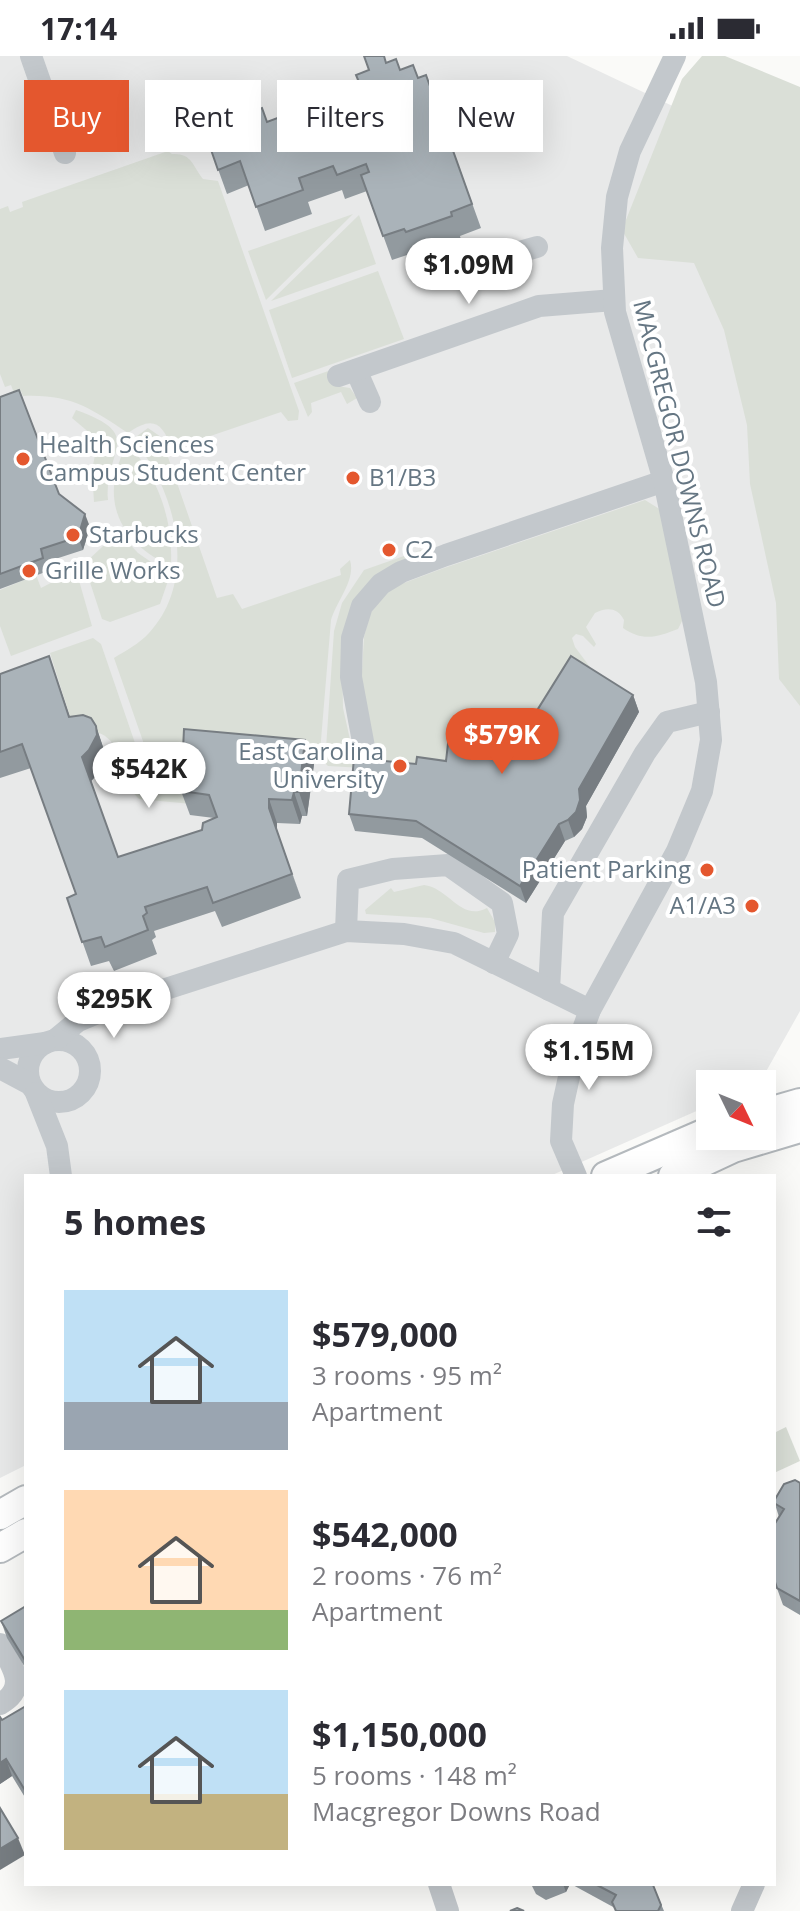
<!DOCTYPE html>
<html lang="en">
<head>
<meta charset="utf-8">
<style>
	:root { --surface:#fff; --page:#f2f2f3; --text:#2b2b33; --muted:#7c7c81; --accent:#e4572e }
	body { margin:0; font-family:"Open Sans",sans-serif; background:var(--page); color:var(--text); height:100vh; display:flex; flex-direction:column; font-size:30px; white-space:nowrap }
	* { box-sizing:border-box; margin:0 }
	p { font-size:26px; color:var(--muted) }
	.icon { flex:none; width:44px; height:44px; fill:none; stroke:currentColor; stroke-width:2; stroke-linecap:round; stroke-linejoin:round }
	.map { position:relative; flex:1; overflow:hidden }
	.panel { position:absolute; left:24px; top:1118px; width:752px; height:712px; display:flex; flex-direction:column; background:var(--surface); border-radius:0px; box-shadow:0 8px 32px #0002 }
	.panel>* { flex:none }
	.top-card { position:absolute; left:24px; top:24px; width:752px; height:72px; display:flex; gap:16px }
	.needle { width:52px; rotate:133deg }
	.buttons { position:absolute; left:696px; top:1014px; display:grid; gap:16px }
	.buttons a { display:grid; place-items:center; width:80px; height:80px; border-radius:0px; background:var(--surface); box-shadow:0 8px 32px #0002; font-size:40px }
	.price { position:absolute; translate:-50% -68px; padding:0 18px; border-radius:28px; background:#fff; color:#222; font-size:26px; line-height:52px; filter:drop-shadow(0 2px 4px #0008) }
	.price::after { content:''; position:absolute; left:50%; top:48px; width:24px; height:18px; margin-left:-12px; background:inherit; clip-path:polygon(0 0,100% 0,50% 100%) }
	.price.on { background:var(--accent); color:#fff }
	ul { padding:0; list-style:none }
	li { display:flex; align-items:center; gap:24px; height:200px; padding:0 40px }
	li span { display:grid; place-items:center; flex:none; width:224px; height:160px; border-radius:0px; color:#555 }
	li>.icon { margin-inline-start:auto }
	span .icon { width:96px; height:96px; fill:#fffc; stroke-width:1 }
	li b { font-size:34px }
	h2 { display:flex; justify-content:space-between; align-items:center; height:96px; padding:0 40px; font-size:34px }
	.tag { padding:0 28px; border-radius:0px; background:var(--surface); box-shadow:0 8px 32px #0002; font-size:28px; line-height:72px }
	.tag.on { background:var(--accent); color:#fff }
	.status { display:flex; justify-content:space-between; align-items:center; height:56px; padding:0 40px; background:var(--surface); direction:ltr }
	.status svg { height:22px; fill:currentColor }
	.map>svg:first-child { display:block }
	.built { fill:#e8e9e9 }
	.green { fill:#dadfd7 }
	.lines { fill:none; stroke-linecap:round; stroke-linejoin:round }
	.major-casing { stroke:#b5babe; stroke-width:32 }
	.minor { stroke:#c3c8cc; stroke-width:22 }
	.major { stroke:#fff; stroke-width:28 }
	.wall { fill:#929a9f }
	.shaded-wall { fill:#777d82 }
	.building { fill:#aab3b9; stroke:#777d82; stroke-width:2 }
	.poi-dot { fill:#e4572e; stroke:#fff; stroke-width:3 }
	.labels { text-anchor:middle; stroke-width:8; stroke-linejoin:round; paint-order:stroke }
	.poi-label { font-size:24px; fill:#657683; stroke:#fff; text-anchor:start }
	.street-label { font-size:24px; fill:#657683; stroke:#fff }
</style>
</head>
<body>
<div class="status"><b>17:14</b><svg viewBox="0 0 49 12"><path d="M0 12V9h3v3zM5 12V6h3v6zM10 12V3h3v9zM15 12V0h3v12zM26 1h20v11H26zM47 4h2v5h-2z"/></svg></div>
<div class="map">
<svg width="800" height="1855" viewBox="0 0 800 1855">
	<rect width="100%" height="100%" fill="#fafaf8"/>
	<path class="built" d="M0,0H567L700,63L800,465V955L759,1028H710V1049L550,1120H26V1409L0,1422Z"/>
	<g class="green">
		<path d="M702,0H725L800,31V650L779,623L776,547L750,428L747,369L724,274L694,207L638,202L622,174L682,23Z"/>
		<path d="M168,95L172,98C192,97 192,109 203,123L218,125L299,355L298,364L288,365L281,356L172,393C162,365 152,360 128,377C90,352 71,338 23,340L21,335L14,337L11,329L5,331L0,318V153L8,150L10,156L23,151L22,146Z"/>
		<path d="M353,158L266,244L248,195Z"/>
		<path d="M359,159L376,208L271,245Z"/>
		<path d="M378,215L404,283L292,322L269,254Z"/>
		<path d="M334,313L337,330L350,332L357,342L347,348L341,336L311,347L312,356L308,361L294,327Z"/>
		<path d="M76,354C146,379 105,392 108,444L94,446L92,414L98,384L72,362Z"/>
		<path d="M148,372L161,381L217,542L233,538L242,553L341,519L340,513L350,504C356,524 337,544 331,564L319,708L145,691L114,602C125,595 139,588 149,577C191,532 181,463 154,414C149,403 140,393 133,383Z"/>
		<path d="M130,390C158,422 173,464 171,507L168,509C118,484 100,443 125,392Z"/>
		<path d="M645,444L661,454L683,563L678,573C657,581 643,586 623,572L624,564C618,551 606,551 595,557L586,571L596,588L594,591L583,580L576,578L572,582L575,591L590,611L583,621L514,697L489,681L453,710L365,703L363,712L328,710L325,707L334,575L342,547L364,514L424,493L423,486L426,483L432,489L431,495L391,510L342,597L343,652L353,697L371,696L361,632L364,581L370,558L384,539L396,530L444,512Z"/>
		<path d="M118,476L138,497L164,515L169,522L160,548L110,566L102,563L84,508Z"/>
		<path d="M76,514L92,570L11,600L0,570V534L36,519L41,532Z"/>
		<path d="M93,582L101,588L136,690L113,688C102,674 93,675 75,677L50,597Z"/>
		<path d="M115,695L193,702L191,748L139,743L113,715Z"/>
		<path d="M424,829C449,832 461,866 487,852L495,866V876L484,877L430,862L366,858L365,854L391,832L394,836Z"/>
		<path d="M786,1371L800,1405L774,1417V1377Z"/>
	</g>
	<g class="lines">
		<defs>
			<g id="major">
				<path d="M762,1058L800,1047"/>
				<path d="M606,1120L710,1075"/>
				<path d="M673,1120L733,1092L800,1072"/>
				<path d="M0,1459L26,1444"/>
				<path d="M0,1492L26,1477"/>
			</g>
		</defs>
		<use href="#major" class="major-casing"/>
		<g class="minor">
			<path d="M31,0L65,97"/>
			<path d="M459,213L537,191"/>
			<path d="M356,314L370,346"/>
			<path d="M338,320L539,250L614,244"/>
			<path d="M364,691L351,621L352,582L362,550L381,528L401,516L446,499L664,425"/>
			<path d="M346,875L348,824L393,813L448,809L502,847L508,878L494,907"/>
			<path d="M549,934L553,857L645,697L667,666L709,656"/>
			<circle cx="59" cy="1015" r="31"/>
			<path d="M55,984L78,965L119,948L346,875L404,878L454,887L590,954"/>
			<path d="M0,993L45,987"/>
			<path d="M0,1012L30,1028"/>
			<path d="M36,1037L57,1090L61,1120"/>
			<path d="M576,1120L561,1085L563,1048L574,998L590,954L677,795L702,735L711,684L706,626L664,425L615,256L612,192L617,141L630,95L675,0"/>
			<path d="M0,1588C12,1610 29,1632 0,1648"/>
			<path d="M439,1828L448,1855"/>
			<path d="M742,1855L754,1828"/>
		</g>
		<use href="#major" class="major"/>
	</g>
	<g class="wall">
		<path d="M386,7L418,22L426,19L481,172L460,180L461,184L414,200L413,197L392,204L367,135L345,143L342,134L308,146L312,158L265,175L249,129L227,138L209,88L267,66L361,31Z"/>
		<path d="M0,341L59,438L90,471L83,494L46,506L48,515L0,533Z"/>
		<path d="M49,600L70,661L96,670L104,694L106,703L98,718L91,725L118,801L202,774L214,762L190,759L181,735L314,708L307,760H302L300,768L277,767V776L301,842L222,871L215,855L154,875L156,881L152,884L157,898L114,915L109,905L91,910L67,842L76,838L31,712L0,722V618Z"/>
		<path d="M633,639L639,656L586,750L587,761L582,773L574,781L565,785L526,847L422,782L355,775L349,758L416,708L446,705L489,671L495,688L493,692L508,701Z"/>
		<path d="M800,1427V1559L783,1549L774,1524L779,1461L774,1445Z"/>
		<path d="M26,1550V1613L7,1582L1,1565Z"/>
		<path d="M26,1650V1743L12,1720L0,1728L2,1664Z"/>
		<path d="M531,1828H570L566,1836L546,1844L536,1838Z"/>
		<path d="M571,1828H652L653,1829L664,1855H616L615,1852Z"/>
	</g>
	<g class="shaded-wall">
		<path d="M85,458L90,471L83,494L78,481Z"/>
		<path d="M633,639L639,656L586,750L587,761L582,773L574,781L568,764L579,733Z"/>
		<path d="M96,670L104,694L106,703L98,718L91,725L82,701Z"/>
		<path d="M489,671L495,688L487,701L481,684Z"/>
		<path d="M305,684L314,708L307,760L299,736Z"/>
		<path d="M294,736L302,760L300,768L292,744Z"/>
		<path d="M269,743L277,767V776L301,842L269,752Z"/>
		<path d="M559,768L565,785L526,847L520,830Z"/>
		<path d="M6,1703L12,1720L0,1728V1707Z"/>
		<path d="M18,1782L25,1799L0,1814V1793Z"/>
		<path d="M563,1828H570L566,1836Z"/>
	</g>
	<g class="building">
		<path d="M364,0H384L386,7L396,3L400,14L413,9L418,22L426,19L472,148L451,156L452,160L406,176L404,173L383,180L361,119L369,116L366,108L337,119L333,110L299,122L303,134L256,151L240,105L218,114L209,88L216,86L214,81L231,74L228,65L262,52L267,66L361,31L356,19L369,14Z"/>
		<path d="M19,334L59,438L85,458L78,481L41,493L43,502L0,518V341Z"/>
		<path d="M49,600L69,661L83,659L91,662L96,670L97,679L89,694L82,701L118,801L202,774L203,767L217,761L209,739L181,735L184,673L305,684L299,736H294L292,744L269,743V752L292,818L213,847L207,831L145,851L147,857L143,860L148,874L105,891L101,881L82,886L67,842L76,838L22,688L0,696V618Z"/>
		<path d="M571,600L633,639L579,733L580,744L576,756L568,764L559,768L520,830L416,765L349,758L354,702L416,708L417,701L446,705L450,670L463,661L472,660L483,664L489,671L481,684L508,701Z"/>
		<path d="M795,1424L800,1427V1545L777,1532L774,1523V1469L784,1453L774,1447V1445L784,1428Z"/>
		<path d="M26,1550V1606L1,1565Z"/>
		<path d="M26,1650V1736L6,1703L0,1707V1661L2,1664Z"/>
		<path d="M0,1752L18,1782L0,1793Z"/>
		<path d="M595,1828H652L653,1829L661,1849L658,1855H616L612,1846L616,1839Z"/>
		<path d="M517,1852L524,1855H510Z"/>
	</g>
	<g class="poi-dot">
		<circle cx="23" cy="403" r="8"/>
		<circle cx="353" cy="422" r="8"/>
		<circle cx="73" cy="479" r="8"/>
		<circle cx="389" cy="494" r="8"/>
		<circle cx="29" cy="515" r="8"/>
		<circle cx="400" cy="710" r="8"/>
		<circle cx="707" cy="814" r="8"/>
		<circle cx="752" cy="850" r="8"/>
	</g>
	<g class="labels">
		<g class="poi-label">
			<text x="39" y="397">Health Sciences<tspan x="39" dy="28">Campus Student Center</tspan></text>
			<text x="369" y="430">B1/B3</text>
			<text x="89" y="487">Starbucks</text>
			<text x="405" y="502">C2</text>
			<text x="45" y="523">Grille Works</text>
			<text x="384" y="704" text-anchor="end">East Carolina<tspan x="384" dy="28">University</tspan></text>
			<text x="691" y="822" text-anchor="end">Patient Parking</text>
			<text x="736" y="858" text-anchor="end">A1/A3</text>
		</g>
		<g class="street-label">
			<text transform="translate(679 398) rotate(76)" y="8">MACGREGOR DOWNS ROAD</text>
		</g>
	</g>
</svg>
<div class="buttons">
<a><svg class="needle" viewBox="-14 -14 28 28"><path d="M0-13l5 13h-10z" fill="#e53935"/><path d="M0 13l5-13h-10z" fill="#7c7c81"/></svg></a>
</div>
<b class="price" style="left:469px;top:250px">$1.09M</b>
<b class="price on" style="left:502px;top:720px">$579K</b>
<b class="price" style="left:149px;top:754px">$542K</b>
<b class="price" style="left:114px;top:984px">$295K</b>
<b class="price" style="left:589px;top:1036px">$1.15M</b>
<div class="top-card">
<a class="tag on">Buy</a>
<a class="tag">Rent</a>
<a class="tag">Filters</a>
<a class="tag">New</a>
</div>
<section class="panel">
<h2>5 homes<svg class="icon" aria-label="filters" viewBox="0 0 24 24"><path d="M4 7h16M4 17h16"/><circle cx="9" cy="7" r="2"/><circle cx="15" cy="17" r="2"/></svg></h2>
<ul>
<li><span style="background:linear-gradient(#bfe0f5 70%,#9aa5b1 0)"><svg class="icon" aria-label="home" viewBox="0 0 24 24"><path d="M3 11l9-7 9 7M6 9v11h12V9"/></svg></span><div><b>$579,000</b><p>3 rooms · 95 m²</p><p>Apartment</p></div></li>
<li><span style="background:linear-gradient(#ffd9b3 75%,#8fb573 0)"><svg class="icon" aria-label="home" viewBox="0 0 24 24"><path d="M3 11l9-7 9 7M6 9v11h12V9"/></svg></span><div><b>$542,000</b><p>2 rooms · 76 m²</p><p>Apartment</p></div></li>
<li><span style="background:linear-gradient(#bfe0f5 65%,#c2b280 0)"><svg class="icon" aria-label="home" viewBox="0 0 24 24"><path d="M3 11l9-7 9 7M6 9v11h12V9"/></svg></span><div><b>$1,150,000</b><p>5 rooms · 148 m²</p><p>Macgregor Downs Road</p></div></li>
</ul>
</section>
</div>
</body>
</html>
